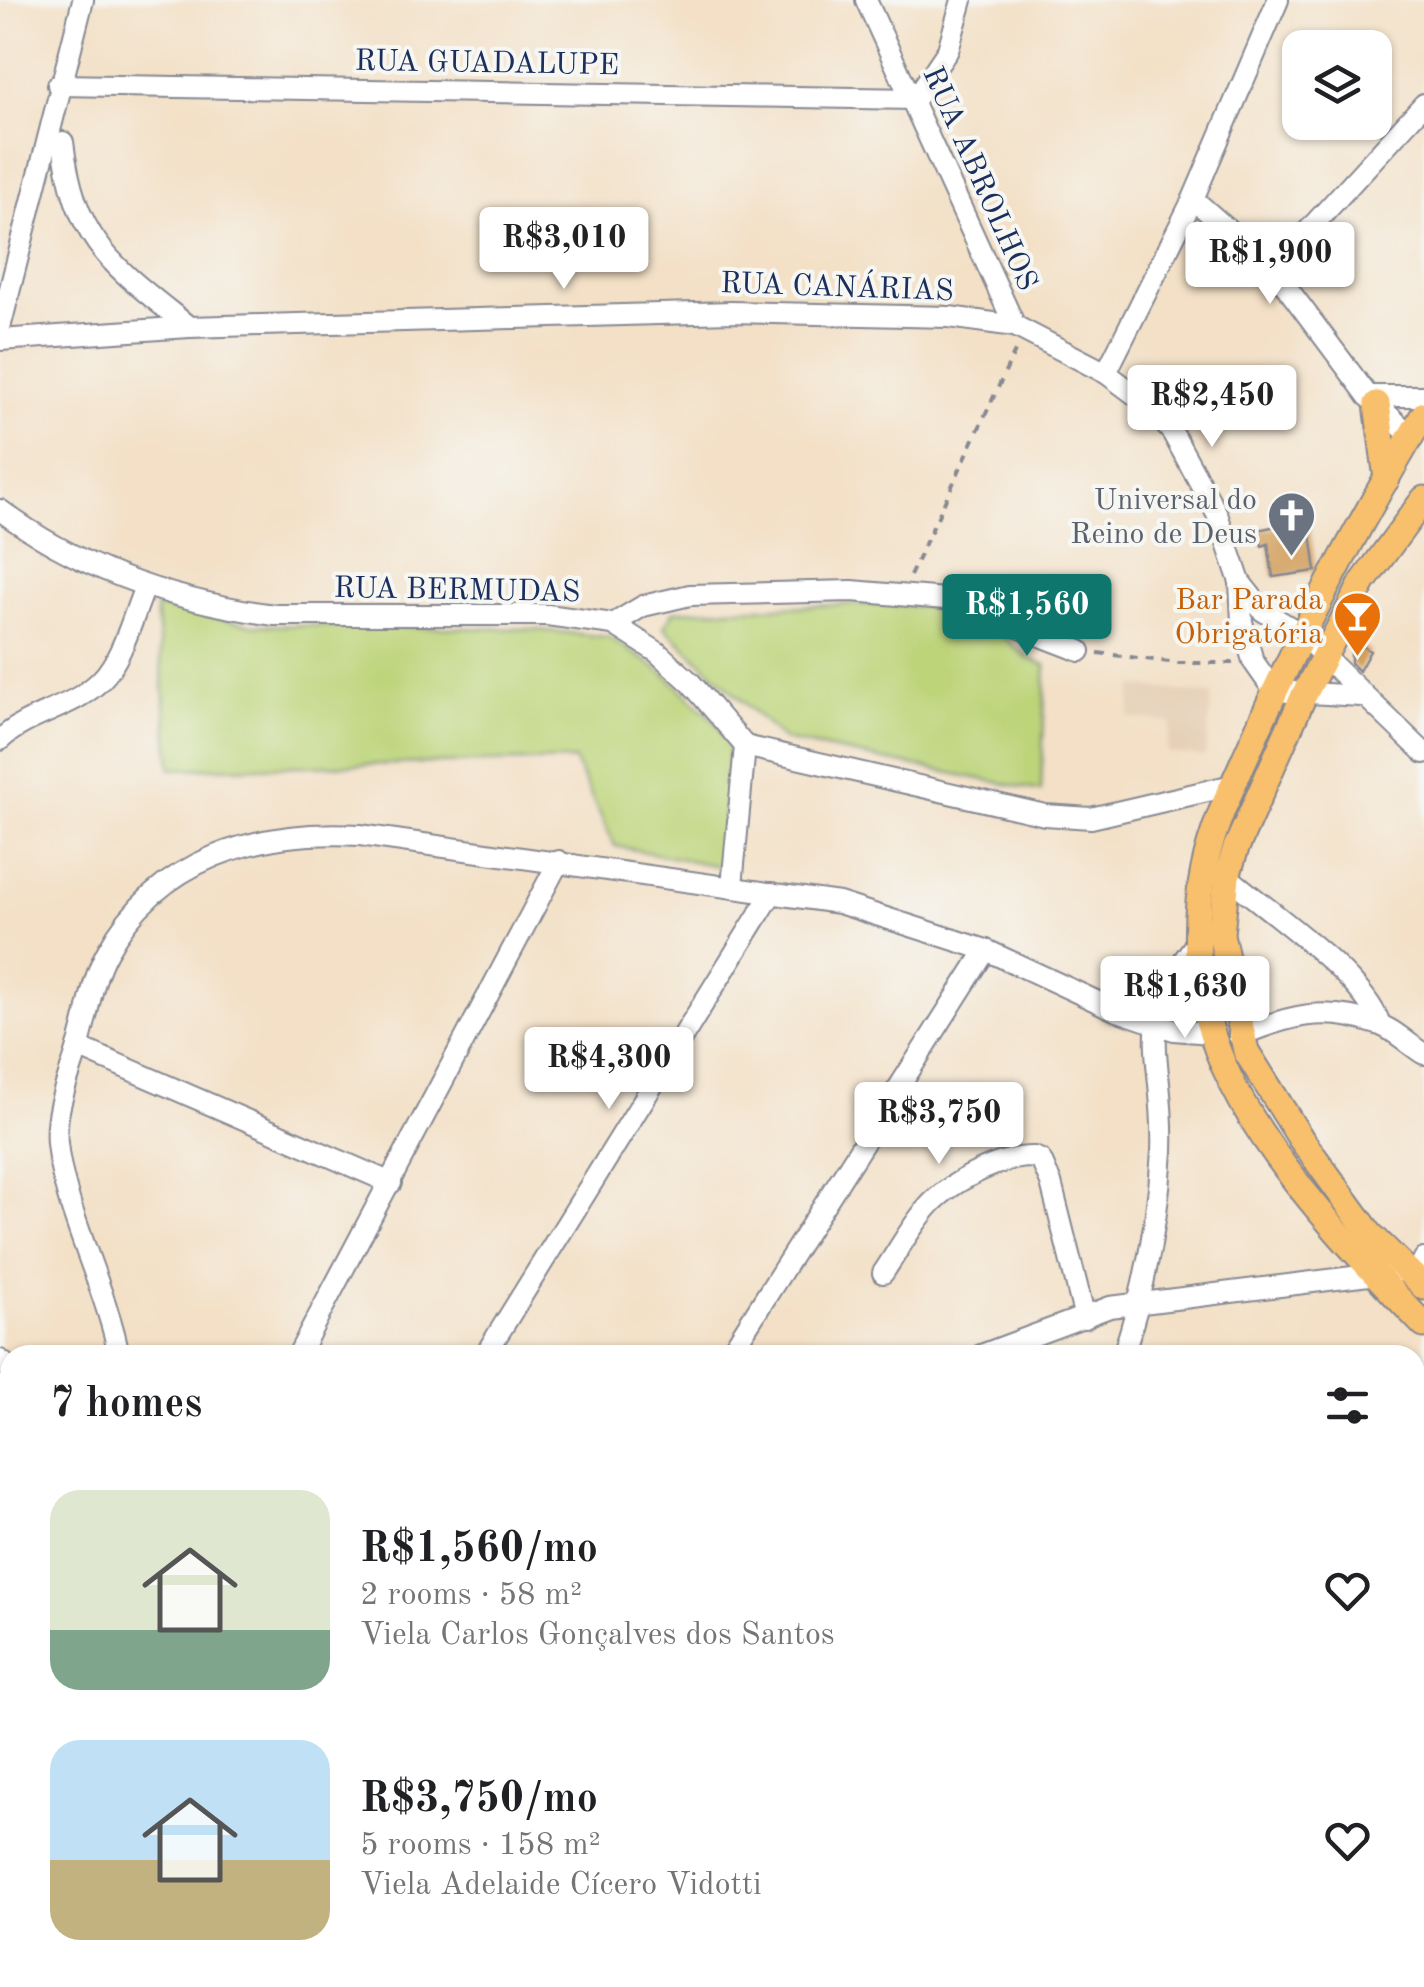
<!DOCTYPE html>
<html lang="en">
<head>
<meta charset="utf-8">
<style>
	:root { --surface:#fff; --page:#f6f6f6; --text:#202124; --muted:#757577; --accent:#0f766e }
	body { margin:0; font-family:"Old Standard TT",serif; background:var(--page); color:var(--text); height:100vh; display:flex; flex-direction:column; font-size:38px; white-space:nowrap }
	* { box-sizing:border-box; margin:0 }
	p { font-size:32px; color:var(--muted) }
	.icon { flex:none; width:55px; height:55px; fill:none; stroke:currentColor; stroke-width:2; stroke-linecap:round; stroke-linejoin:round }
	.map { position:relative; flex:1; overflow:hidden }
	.sheet { position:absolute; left:0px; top:1345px; width:1425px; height:642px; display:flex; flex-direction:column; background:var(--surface); border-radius:30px 30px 0 0; box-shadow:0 2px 8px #0004 }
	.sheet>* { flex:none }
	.controls { position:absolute; left:1282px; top:30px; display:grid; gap:20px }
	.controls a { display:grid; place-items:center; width:110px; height:110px; border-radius:20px; background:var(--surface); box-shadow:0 2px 8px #0004; font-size:50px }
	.price { position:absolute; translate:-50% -85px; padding:0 22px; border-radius:10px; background:#fff; color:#222; font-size:32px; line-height:65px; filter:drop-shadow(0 2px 5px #0008) }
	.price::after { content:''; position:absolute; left:50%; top:60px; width:30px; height:22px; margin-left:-15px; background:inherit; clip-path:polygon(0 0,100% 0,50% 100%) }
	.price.current { background:var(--accent); color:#fff }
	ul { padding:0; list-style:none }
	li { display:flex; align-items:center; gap:30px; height:250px; padding:0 50px }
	li span { display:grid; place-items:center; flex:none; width:280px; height:200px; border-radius:30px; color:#555 }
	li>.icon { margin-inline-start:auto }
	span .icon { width:120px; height:120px; fill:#fffc; stroke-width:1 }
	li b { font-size:42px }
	h2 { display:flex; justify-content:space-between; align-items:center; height:120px; padding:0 50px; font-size:42px }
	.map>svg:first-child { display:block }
	.built { fill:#e6d0b7 }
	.green { fill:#bdd479; stroke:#6c826c; stroke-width:2.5 }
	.building { fill:#d29f5c }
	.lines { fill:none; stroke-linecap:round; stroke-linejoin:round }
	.minor-casing { stroke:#878892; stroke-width:24 }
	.major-casing { stroke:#878892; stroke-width:29 }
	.path { stroke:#878892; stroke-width:4; stroke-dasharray:8 8; stroke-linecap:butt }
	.minor { stroke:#fff; stroke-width:20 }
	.major { stroke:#f8bf6c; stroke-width:25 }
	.labels { text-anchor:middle; stroke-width:8; stroke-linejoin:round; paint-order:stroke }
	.street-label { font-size:30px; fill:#1b2f5e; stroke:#f6f6f2 }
	.worship-label { font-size:30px; fill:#5b616d; stroke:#f6f6f2; text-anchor:end }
	.food-label { font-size:30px; fill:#c56008; stroke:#f6f6f2; text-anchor:end }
</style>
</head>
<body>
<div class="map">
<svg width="1424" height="1987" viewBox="0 0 1424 1987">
	<rect width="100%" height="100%" fill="#f6f6f2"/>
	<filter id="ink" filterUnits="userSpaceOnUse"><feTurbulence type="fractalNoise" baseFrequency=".01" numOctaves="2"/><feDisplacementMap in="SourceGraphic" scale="20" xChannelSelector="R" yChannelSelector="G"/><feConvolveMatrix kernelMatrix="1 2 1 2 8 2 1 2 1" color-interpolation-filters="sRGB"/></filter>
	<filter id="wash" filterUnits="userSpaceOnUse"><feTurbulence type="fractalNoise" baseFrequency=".0048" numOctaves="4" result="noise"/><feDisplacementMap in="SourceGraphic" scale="40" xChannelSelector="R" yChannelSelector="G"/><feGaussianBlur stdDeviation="2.25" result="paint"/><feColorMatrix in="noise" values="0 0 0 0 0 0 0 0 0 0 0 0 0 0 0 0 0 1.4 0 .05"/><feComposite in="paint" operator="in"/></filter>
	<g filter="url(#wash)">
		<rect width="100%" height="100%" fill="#f3e0c6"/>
		<path class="built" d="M1133,685L1212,695L1205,757L1167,752L1171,723L1129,718Z"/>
		<g class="green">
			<path d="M863,604C906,606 949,603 988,625C1010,638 1020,659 1046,665L1041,791L784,740L664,627L674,611Z"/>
			<path d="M156,607L252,625L529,629L609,637L664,673L717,723L729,747L723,867L615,846L574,760L171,769Z"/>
		</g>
		<g id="blocks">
			<g class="building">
				<path d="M1309,519L1316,571L1273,577L1268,544L1262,546L1258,530Z"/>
				<path d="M1351,639L1370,651L1359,671L1351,663Z"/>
			</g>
		</g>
	</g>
	<g filter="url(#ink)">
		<use href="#blocks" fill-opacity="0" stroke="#878892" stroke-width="2.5"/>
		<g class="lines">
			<defs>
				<g id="minor">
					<path d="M866,0L1015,326"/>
					<path d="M58,85L915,99L948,50L962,0"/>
					<path d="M63,142C75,244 114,266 189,327"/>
					<path d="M1193,199L1273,269L1368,396L1411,436"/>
					<path d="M1273,269L1424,104"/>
					<path d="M0,328L83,0"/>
					<path d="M0,340L189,327L731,312L949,317L1015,326L1106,373L1146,403L1172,432L1217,514L1240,582L1242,622L1253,661L1274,691L1361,696"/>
					<path d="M1106,373L1193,199L1278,0"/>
					<path d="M1368,396H1424"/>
					<path d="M0,510C80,570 177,602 275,615H547L613,624L657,652L691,683L745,746L732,886"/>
					<path d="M1240,582L1263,611L1300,633L1424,753"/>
					<path d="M613,624L643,606L690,595L852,591L945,599L1080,651"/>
					<path d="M0,740C30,712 73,709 101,680C123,658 133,615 145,587"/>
					<path d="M745,746L1045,815L1091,818L1233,785"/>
					<path d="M1227,876C1270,913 1362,974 1380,1024"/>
					<path d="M1239,1036C1288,1016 1324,1005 1377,1024C1394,1029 1409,1045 1424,1054"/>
					<path d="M78,1047L391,1183"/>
					<path d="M883,1273C898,1251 911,1226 928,1207C950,1182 1001,1156 1034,1157L1041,1160L1051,1183L1085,1318"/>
					<path d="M119,1355C106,1287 63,1208 57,1143C54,1109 69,1079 78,1047C88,1016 91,981 107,952C158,858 259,829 360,835L839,903L986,950L1115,1010L1174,1030L1211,1033"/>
					<path d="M298,1355L559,861"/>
					<path d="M485,1355L772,893"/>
					<path d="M729,1355L986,950"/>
					<path d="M981,1355L1110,1307L1409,1270L1421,1267L1424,1259"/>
					<path d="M1123,1355C1145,1288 1158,1221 1162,1151C1166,1055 1129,1025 1199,940"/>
					<path d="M0,1360L10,1368"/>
					<path d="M0,1404L10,1407"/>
					<path d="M0,1610L10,1613"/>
					<path d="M1038,1978L1041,1987"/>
					<path d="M1088,1978L1091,1987"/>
					<path d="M1385,1987L1386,1978"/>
				</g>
				<g id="major">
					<path d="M1377,404L1387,479"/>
					<path d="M1424,414C1359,523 1299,633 1249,749C1232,787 1212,828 1204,869C1193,921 1196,983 1212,1034C1243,1136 1350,1249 1424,1325"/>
					<path d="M1424,499L1363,582L1304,695L1236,848L1227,876L1221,934L1246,1051L1301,1139L1370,1234L1424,1287"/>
				</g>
			</defs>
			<use href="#minor" class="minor-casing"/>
			<use href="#major" class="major-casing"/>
			<g class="path">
				<path d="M910,576L1016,349"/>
				<path d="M1098,653L1178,663H1233"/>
			</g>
			<use href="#minor" class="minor"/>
			<use href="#major" class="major"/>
		</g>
	</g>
	<defs>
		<symbol id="church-pin" viewBox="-11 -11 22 30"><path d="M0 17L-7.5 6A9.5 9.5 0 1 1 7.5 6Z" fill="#6b7280" stroke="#f6f6f2"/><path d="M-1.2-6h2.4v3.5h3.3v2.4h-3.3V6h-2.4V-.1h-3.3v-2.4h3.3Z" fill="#fff"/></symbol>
		<symbol id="bar-pin" viewBox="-11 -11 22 30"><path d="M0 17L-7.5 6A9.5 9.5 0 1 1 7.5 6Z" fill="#e8710a" stroke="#f6f6f2"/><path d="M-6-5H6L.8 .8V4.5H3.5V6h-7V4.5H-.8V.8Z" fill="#fff"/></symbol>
	</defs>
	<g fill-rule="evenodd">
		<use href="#church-pin" x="1264" y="488" width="55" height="75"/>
		<use href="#bar-pin" x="1330" y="588" width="55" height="75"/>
	</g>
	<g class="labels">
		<g class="street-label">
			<text transform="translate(487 62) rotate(1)" y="10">RUA GUADALUPE</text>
			<text transform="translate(981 178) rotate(66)" y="10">RUA ABROLHOS</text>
			<text transform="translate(837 286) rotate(2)" y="10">RUA CANÁRIAS</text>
			<text transform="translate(457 589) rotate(1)" y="10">RUA BERMUDAS</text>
		</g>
		<g class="worship-label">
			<text x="1257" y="509">Universal do<tspan x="1257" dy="34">Reino de Deus</tspan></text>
		</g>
		<g class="food-label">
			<text x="1323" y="609">Bar Parada<tspan x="1323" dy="34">Obrigatória</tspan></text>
		</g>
	</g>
</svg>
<div class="controls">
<a><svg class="icon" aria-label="layers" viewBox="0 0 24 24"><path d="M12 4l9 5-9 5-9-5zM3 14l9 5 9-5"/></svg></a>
</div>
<b class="price" style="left:564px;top:292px">R$3,010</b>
<b class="price" style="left:1270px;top:307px">R$1,900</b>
<b class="price" style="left:1212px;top:450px">R$2,450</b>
<b class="price current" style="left:1027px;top:659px">R$1,560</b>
<b class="price" style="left:1185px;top:1041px">R$1,630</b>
<b class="price" style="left:609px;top:1112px">R$4,300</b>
<b class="price" style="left:939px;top:1167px">R$3,750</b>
<section class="sheet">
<h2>7 homes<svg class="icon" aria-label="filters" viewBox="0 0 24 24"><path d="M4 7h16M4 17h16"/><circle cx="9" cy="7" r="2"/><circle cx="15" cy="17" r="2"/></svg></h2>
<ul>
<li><span style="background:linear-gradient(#dfe7d0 70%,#7fa58c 0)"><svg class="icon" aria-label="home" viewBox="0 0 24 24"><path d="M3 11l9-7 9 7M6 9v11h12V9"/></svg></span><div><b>R$1,560/mo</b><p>2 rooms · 58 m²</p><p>Viela Carlos Gonçalves dos Santos</p></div><svg class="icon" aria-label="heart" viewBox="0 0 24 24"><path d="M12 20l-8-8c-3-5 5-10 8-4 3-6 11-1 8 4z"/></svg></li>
<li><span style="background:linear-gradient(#bfe0f5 60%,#c2b280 0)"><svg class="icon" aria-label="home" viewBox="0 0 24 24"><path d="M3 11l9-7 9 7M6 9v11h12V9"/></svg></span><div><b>R$3,750/mo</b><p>5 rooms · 158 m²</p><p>Viela Adelaide Cícero Vidotti</p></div><svg class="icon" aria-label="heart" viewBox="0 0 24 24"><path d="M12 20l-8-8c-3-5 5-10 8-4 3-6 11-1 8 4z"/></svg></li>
</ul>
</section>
</div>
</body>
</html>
